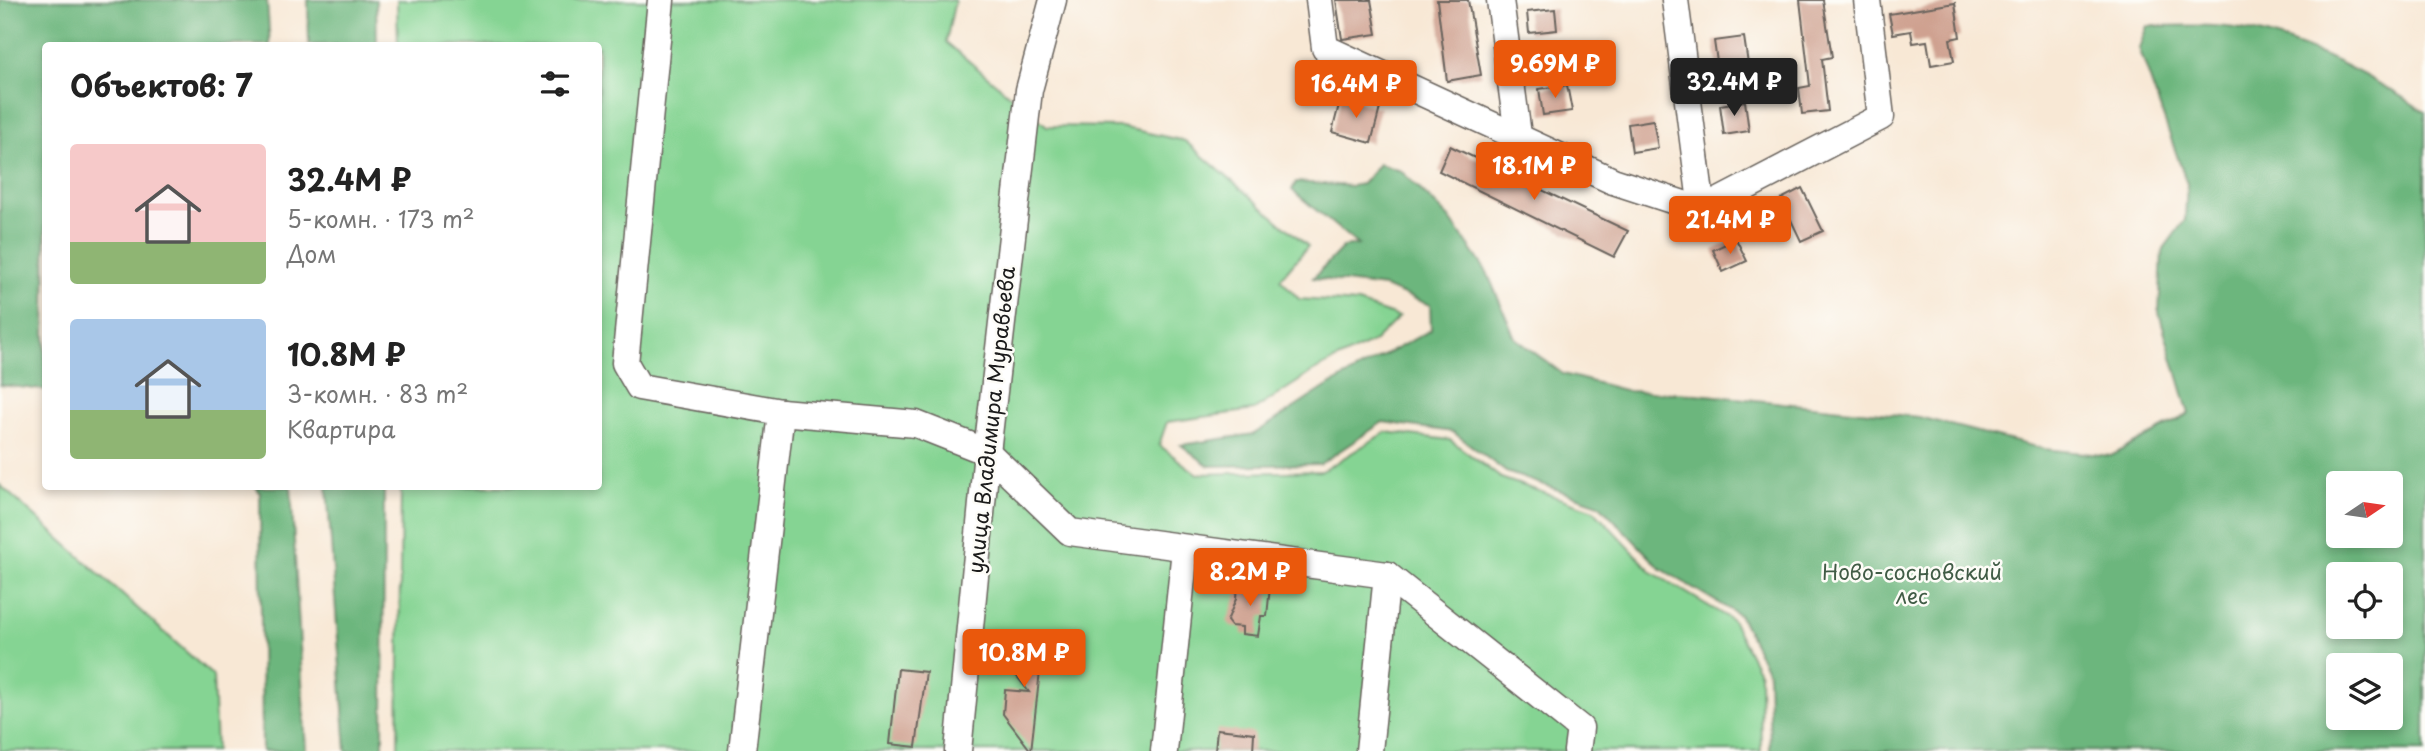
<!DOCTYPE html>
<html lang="ru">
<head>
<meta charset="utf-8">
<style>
	:root { --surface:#fff; --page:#f6f6f6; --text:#222; --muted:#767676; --accent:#ea580c }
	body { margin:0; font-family:"Playpen Sans",sans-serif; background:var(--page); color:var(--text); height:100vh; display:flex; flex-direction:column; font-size:26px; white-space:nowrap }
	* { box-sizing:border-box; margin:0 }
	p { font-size:23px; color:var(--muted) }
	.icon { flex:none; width:38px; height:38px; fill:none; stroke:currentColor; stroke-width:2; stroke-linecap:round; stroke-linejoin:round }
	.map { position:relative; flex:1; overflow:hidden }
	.details { position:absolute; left:42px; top:42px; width:560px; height:448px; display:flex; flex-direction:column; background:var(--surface); border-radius:7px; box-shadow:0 4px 10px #0003 }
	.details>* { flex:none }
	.needle { width:46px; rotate:77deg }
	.buttons { position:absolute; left:2326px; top:471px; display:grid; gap:14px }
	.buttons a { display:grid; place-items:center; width:77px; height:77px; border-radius:7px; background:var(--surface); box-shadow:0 4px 10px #0003; font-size:35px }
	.price { position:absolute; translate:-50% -60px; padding:0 16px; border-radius:7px; background:var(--accent); color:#fff; font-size:23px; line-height:46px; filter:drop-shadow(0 2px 4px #0008) }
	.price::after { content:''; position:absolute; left:50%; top:42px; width:21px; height:16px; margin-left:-10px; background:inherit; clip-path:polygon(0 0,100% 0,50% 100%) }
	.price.selected { background:#222; color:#fff }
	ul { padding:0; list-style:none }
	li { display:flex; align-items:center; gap:21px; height:175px; padding:0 28px }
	li span { display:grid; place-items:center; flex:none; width:196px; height:140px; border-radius:7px; color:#555 }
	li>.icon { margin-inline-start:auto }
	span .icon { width:84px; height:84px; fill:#fffc; stroke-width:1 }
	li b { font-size:30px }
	h2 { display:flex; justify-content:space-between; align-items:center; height:84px; padding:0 28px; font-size:30px }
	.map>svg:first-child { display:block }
	.green { fill:#85d493; stroke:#507858; stroke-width:2 }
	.forest { fill:#6cb67d; stroke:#44694c; stroke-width:2; fill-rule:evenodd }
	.building { fill:#cfa190 }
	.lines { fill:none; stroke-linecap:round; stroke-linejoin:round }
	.minor-casing { stroke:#69635d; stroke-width:29 }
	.minor { stroke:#fff; stroke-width:26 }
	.labels { text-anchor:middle; stroke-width:5; stroke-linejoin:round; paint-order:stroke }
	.street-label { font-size:21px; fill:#1c1c1c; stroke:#fdfcf7 }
	.park-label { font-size:21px; fill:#415c46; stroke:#fdfcf7 }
</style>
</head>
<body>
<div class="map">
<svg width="2425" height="751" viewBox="0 0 2425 751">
	<rect width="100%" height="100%" fill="#fdfcf7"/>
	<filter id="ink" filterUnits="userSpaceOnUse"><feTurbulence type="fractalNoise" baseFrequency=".0143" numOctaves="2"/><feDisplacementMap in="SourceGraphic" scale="14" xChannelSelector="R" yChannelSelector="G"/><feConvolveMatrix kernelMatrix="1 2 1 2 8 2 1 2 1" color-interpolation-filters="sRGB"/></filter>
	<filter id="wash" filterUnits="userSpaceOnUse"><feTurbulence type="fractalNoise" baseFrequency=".00686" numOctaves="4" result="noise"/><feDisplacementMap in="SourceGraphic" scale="28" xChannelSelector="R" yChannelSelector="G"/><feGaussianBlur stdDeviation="1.57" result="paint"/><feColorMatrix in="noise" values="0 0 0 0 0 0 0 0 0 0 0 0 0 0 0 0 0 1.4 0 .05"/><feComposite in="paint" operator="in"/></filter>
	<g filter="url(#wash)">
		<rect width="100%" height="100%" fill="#f8e8d5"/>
		<g class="green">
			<path d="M397,0H955L946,42L1047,126L1121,127L1185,141L1308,246L1280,279L1299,299L1358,303L1399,317L1375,341L1319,368L1254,410L1167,422L1159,445L1197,474L1322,471L1386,432L1450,440L1501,478L1594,510L1652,572L1732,620L1760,674L1761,751H398L401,487L598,486V46L398,45Z"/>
			<path d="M0,485L213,676L216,751H0Z"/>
		</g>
		<g class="forest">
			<path d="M0,0H267L270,45L46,46L45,390L0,385Z"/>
			<path d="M308,0H376L377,45H309Z"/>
			<path d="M2147,26C2182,26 2221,23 2255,32C2316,47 2373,77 2425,112V751H1770L1768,672L1740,616L1660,568L1599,504L1506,472L1453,432L1383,422L1320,464L1209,466L1181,445L1254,434L1326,387L1431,330L1430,305L1384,287L1313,278L1343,247L1358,245L1292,190L1296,182L1351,186L1362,184L1379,164L1401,171L1449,218L1487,272L1515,338L1563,374L1628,391L1697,394L1919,417L2044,449L2111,456L2189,414L2159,313L2162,251L2185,220L2187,184L2139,48ZM2390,483V536H2338V483ZM2338,574H2390V626H2338ZM2338,665H2390V718H2338Z"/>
			<path d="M256,487H291L306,751H262L260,493Z"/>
			<path d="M327,487H384L383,751H346Z"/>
		</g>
		<g id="blocks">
			<g class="building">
				<path d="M1336,0H1371L1377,34L1342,39Z"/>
				<path d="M1437,0H1468L1481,75L1447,81Z"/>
				<path d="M1800,0H1823L1832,57L1822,59L1828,111L1802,114L1799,88L1810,86Z"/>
				<path d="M1955,3L1960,37L1950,39L1954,61L1931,65L1927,41L1913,43L1911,31L1893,34L1889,14Z"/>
				<path d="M1555,9L1557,30L1529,33L1527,12Z"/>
				<path d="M1744,37L1748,64L1718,69L1714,41Z"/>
				<path d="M1567,85L1572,111L1543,115L1539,89Z"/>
				<path d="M1341,97L1380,108L1371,143L1332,132Z"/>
				<path d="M1745,101L1749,131L1724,135L1720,105Z"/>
				<path d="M1653,120L1658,148L1632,152L1628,124Z"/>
				<path d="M1450,146L1628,231L1614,257L1439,171Z"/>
				<path d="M1802,188L1823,231L1801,241L1781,199Z"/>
				<path d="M1736,239L1747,261L1723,272L1713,250Z"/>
				<path d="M1237,584L1270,587L1267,616H1261L1258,636L1242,634V627L1231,626L1227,621L1236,599Z"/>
				<path d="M1011,641L1043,644L1031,751L1003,714L1005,690L1029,692L1008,665Z"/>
				<path d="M898,669L926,672L916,747L890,744Z"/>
				<path d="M1217,729L1254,733L1253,751H1215Z"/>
			</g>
		</g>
	</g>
	<g filter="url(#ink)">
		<use href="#blocks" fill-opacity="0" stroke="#69635d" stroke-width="2"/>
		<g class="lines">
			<defs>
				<g id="minor">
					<path d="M661,0L625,363L639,387L781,412L916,424L987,452L1070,532L1387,575"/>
					<path d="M1319,0L1325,48L1613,181L1702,210L1881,117L1867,0"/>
					<path d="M1500,0L1518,135"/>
					<path d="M1675,0L1702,210"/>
					<path d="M1387,575L1580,728L1577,751"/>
					<path d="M742,751L781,412"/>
					<path d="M958,751L987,452L1029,90L1053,0"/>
					<path d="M1164,751L1185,549"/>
					<path d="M1369,751L1387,575"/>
				</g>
			</defs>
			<use href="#minor" class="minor-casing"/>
			<use href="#minor" class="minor"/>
		</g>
	</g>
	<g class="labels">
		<g class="street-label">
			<text transform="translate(992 420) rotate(-84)" y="7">улица Владимира Муравьева</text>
		</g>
		<g class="park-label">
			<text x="1912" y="580">Ново-сосновский<tspan x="1912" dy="24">лес</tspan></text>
		</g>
	</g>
</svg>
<div class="buttons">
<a><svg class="needle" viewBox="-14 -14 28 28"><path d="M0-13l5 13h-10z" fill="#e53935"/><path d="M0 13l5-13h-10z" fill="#767676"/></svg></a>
<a><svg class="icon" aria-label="locate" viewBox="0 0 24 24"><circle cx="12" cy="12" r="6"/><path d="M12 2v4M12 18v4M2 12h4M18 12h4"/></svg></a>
<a><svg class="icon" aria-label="layers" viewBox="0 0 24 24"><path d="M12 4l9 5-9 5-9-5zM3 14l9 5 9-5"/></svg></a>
</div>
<b class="price" style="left:1555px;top:100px">9.69M ₽</b>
<b class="price selected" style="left:1734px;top:118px">32.4M ₽</b>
<b class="price" style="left:1356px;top:120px">16.4M ₽</b>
<b class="price" style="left:1534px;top:202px">18.1M ₽</b>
<b class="price" style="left:1730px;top:256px">21.4M ₽</b>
<b class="price" style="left:1250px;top:608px">8.2M ₽</b>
<b class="price" style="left:1024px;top:689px">10.8M ₽</b>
<section class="details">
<h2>Объектов: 7<svg class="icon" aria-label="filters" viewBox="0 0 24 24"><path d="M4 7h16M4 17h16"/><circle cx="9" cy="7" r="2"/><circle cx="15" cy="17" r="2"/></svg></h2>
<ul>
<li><span style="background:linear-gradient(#f6c9c9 70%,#8fb573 0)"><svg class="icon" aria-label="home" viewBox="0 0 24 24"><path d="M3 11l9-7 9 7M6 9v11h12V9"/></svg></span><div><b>32.4M ₽</b><p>5-комн. · 173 m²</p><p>Дом</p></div></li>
<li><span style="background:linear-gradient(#a9c7e8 65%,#8fb573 0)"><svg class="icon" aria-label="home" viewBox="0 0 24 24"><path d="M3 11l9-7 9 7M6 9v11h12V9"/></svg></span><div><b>10.8M ₽</b><p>3-комн. · 83 m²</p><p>Квартира</p></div></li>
</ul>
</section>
</div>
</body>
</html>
